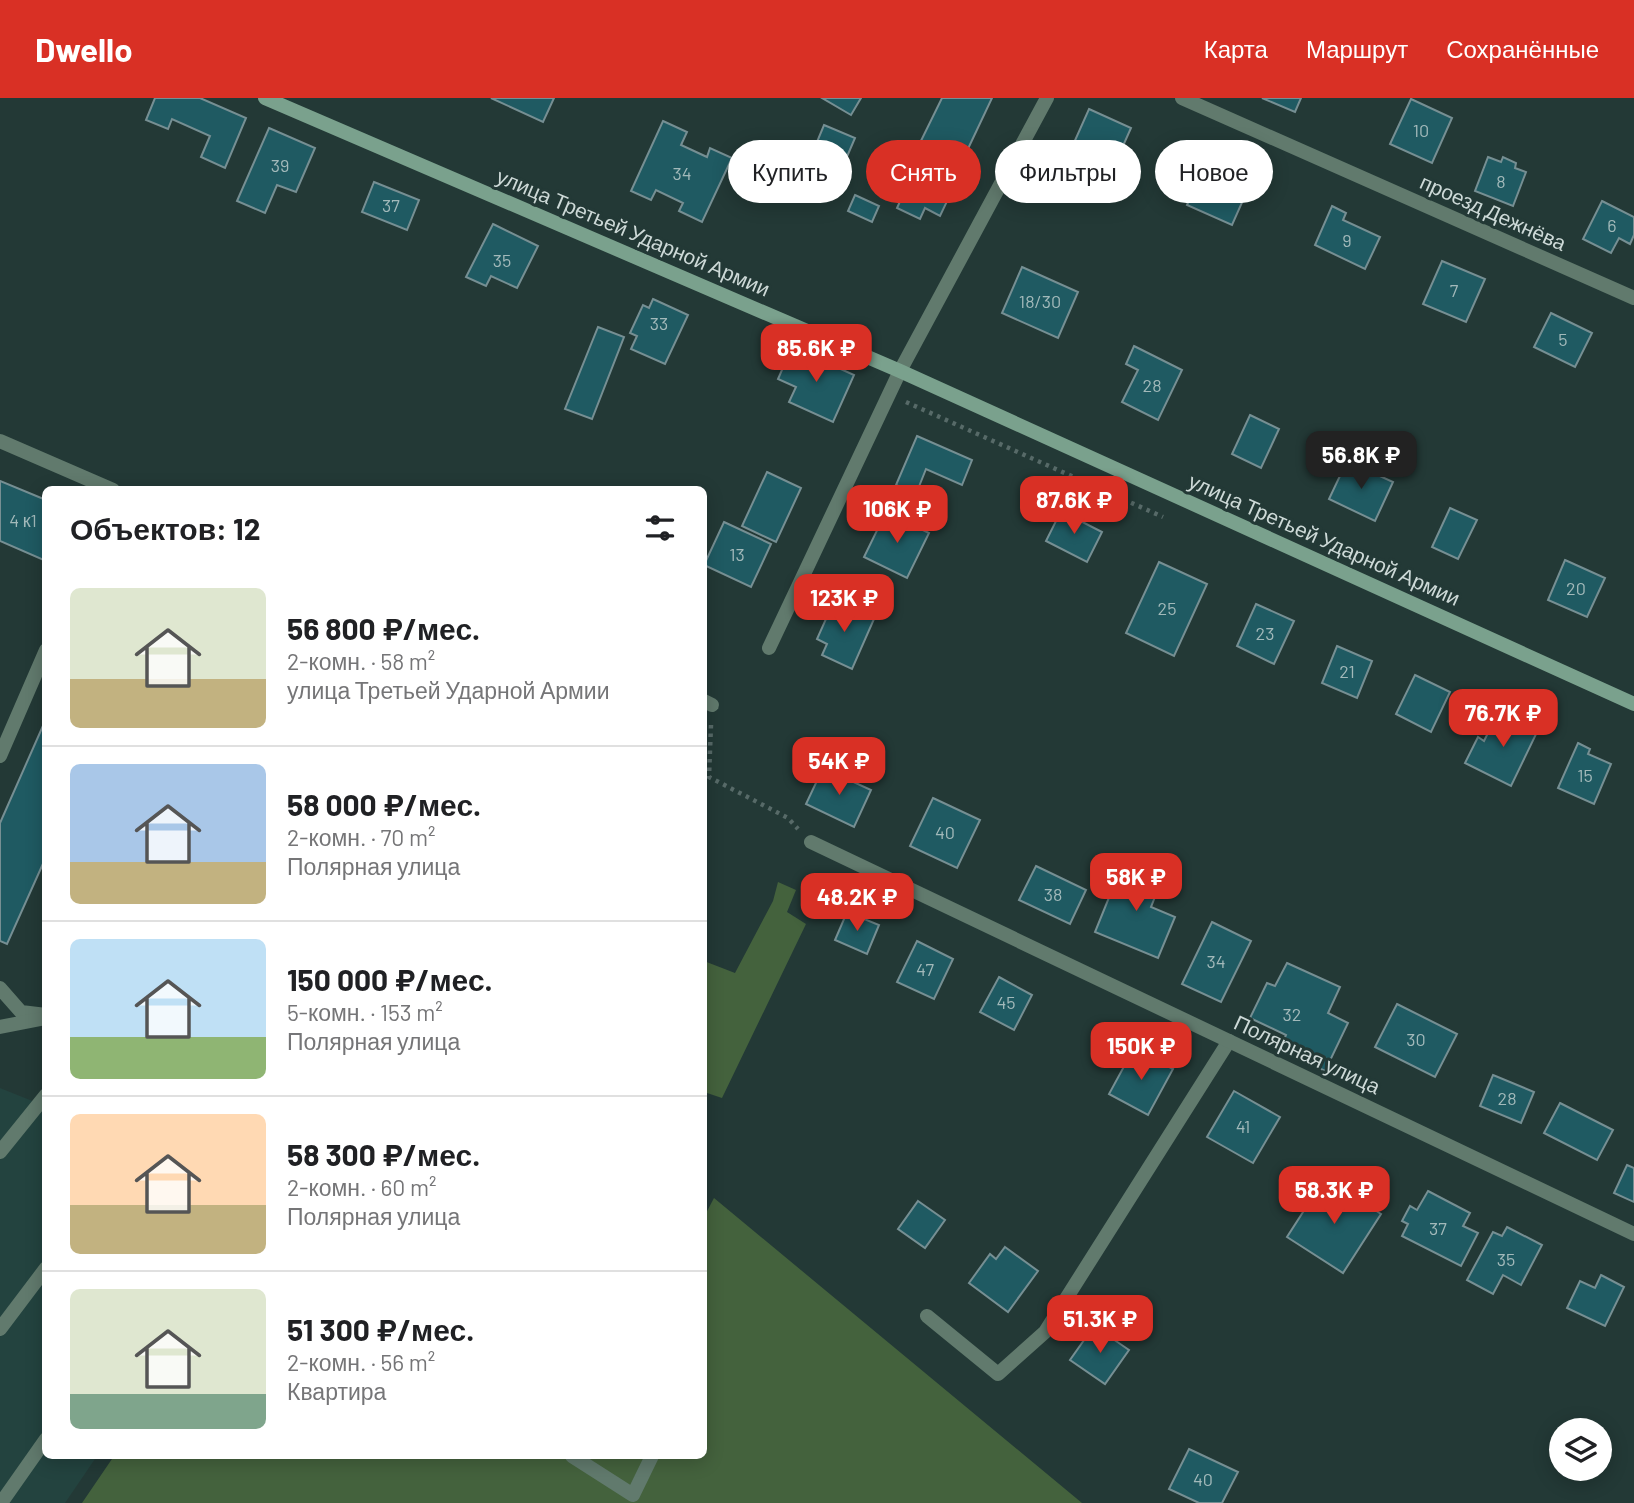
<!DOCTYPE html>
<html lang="ru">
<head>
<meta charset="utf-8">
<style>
	:root { --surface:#fff; --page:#f6f6f6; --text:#202124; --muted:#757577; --line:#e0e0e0; --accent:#d93025 }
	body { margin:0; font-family:Barlow,sans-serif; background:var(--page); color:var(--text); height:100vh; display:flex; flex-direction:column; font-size:26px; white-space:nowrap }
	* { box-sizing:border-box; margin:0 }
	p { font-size:23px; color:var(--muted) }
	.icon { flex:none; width:38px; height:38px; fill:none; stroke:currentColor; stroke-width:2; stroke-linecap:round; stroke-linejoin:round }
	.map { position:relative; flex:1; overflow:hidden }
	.details { position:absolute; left:42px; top:388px; width:665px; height:973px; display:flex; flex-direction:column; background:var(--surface); border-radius:10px; box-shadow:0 4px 18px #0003 }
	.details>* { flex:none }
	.banner { position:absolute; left:728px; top:42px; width:665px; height:63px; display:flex; gap:14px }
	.controls { position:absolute; left:1549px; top:1320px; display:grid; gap:14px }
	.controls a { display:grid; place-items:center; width:63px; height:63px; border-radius:50%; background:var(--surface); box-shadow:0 4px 18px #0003; font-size:35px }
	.price { position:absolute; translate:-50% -60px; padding:0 16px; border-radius:14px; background:var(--accent); color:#fff; font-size:23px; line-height:46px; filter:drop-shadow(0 2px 4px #0008) }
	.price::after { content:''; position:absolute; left:50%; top:42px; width:21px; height:16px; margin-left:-10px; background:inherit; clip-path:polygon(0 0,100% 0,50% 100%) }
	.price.selected { background:#222; color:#fff }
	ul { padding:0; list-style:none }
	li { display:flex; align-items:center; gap:21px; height:175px; padding:0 28px }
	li+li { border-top:2px solid var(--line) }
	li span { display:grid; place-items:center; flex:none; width:196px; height:140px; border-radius:10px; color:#555 }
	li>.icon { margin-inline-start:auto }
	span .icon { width:84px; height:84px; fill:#fffc; stroke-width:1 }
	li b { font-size:30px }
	h2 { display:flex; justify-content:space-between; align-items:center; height:84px; padding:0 28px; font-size:30px }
	.chip { padding:0 24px; border-radius:32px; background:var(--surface); box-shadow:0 4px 18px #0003; font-size:24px; line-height:63px }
	.chip.selected { background:var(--accent); color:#fff }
	header { display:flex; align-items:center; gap:42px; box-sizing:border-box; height:98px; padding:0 35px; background:var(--accent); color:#fff }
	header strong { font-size:33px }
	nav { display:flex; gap:38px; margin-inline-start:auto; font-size:24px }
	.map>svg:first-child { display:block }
	.built { fill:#23433f }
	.green { fill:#44623d }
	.building { fill:#1f5a62; stroke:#768f93; stroke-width:2 }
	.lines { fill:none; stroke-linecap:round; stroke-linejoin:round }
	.path { stroke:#576a68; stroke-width:4.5; stroke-dasharray:3.5 5; stroke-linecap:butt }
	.service { stroke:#617a6d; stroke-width:14 }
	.minor { stroke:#617a6d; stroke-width:14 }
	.secondary { stroke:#7aa18d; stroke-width:14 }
	.labels { text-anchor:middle; stroke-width:6; stroke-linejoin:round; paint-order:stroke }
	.number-label { font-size:18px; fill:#a2b9ba }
	.street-label { font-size:21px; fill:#cdd9d7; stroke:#233936 }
</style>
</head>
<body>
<header>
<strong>Dwello</strong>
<nav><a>Карта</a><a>Маршрут</a><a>Сохранённые</a></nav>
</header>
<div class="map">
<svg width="1634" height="1405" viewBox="0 0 1634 1405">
	<rect width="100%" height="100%" fill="#233936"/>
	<path class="built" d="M0,990L45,1008L46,1358H97L65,1405H0Z"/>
	<g class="green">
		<path d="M778,784L796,792L787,814L806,826L722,1000L704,994V863L735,875L773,803Z"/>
		<path d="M714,1100L1082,1405H82L114,1358H704V1119Z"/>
	</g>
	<g class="building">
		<path d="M155,0H200L246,20L225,70L201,59L210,38L172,21L168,31L146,22Z"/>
		<path d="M491,0H554L543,24Z"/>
		<path d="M822,0H861L851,17Z"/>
		<path d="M942,0H992L957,74L960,76L940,118L925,110L920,121L897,110L902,99L892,94L912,53L915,55Z"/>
		<path d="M1262,0H1301L1295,14Z"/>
		<path d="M1411,1L1452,20L1432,65L1390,46Z"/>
		<path d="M1089,11L1131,30L1102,95L1060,76Z"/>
		<path d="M663,23L687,34L681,47L707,59L710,50L732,60L702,124L679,113L683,105L656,92L651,102L631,93Z"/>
		<path d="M824,27L855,40L843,68L812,56Z"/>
		<path d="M269,30L315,50L296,94L277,87L265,115L237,103Z"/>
		<path d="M1211,54L1256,73L1232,127L1187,107Z"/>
		<path d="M1488,59L1501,64L1503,59L1516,65L1515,70L1526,74L1513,108L1475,93Z"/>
		<path d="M374,84L419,102L407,132L362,114Z"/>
		<path d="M855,97L879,108L872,124L848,113Z"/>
		<path d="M1602,103L1634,119V137L1630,146L1619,140L1611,155L1583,141Z"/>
		<path d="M1332,108L1346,115L1343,122L1380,139L1365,171L1315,147Z"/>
		<path d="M493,126L538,148L517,190L491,178L486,188L466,179Z"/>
		<path d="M1442,163L1485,181L1466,224L1423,206Z"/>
		<path d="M1022,169L1078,194L1058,240L1002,215Z"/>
		<path d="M653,201L688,217L665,266L631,251L637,238L630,235L643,207L649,210Z"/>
		<path d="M1551,215L1592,235L1575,269L1534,249Z"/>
		<path d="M598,229L624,239L592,321L565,311Z"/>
		<path d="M1134,248L1182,272L1158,322L1122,304L1138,272L1126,266Z"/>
		<path d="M792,249L854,277L833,324L789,304L796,289L778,281Z"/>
		<path d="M1250,317L1279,331L1261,370L1232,356Z"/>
		<path d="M917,338L972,362L962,387L926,371L916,396L896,387Z"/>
		<path d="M1347,363L1393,384L1375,423L1329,401Z"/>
		<path d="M767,374L801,390L776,444L742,428Z"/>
		<path d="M0,383L46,402V463L0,443Z"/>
		<path d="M1450,410L1477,422L1458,461L1432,449Z"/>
		<path d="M1061,413L1102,434L1087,464L1046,443Z"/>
		<path d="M886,414L929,435L907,480L864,459Z"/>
		<path d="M724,424L771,446L751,489L704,467Z"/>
		<path d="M1565,462L1605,480L1587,519L1548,502Z"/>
		<path d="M1159,464L1207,486L1174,558L1126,535Z"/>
		<path d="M834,503L874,521L852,571L822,557L827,546L817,541Z"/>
		<path d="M1256,506L1294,523L1274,566L1237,548Z"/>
		<path d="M1337,548L1372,563L1357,600L1322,585Z"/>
		<path d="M1415,577L1450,594L1431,634L1396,616Z"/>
		<path d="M1499,613L1538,632L1511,688L1465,665L1478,639L1484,643Z"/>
		<path d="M46,621V759L7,846L0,843V725Z"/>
		<path d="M1578,645L1590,651L1588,656L1611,666L1594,706L1558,690Z"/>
		<path d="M823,670L871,692L854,729L806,706Z"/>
		<path d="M933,700L980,722L957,770L910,748Z"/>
		<path d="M1123,765L1162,781L1151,809L1175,819L1158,860L1095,834Z"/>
		<path d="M1036,768L1086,792L1070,826L1019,802Z"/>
		<path d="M847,814L879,827L867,856L835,842Z"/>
		<path d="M1212,824L1251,843L1221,904L1182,886Z"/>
		<path d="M917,843L953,861L934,901L897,884Z"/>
		<path d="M1287,865L1340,889L1328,915L1348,925L1325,973L1280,951L1286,937L1250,920L1267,885L1275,888Z"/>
		<path d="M999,879L1032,897L1014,932L980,914Z"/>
		<path d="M1397,906L1457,936L1435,979L1375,949Z"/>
		<path d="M1134,950L1173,971L1148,1017L1109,996Z"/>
		<path d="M1493,977L1534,994L1521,1025L1480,1008Z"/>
		<path d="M1234,993L1280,1019L1253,1065L1207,1039Z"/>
		<path d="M1560,1005L1613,1032L1597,1062L1544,1035Z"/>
		<path d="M1627,1067L1634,1070V1104L1614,1095Z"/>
		<path d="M1325,1080L1381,1116L1343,1175L1287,1139Z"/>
		<path d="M1428,1093L1470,1115L1463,1128L1478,1135L1461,1168L1402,1138L1408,1126L1402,1123L1410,1108L1417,1112Z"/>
		<path d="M918,1103L945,1122L925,1150L898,1131Z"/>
		<path d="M1507,1129L1542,1147L1521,1187L1503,1177L1493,1196L1467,1182L1493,1134L1502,1138Z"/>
		<path d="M1005,1149L1038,1173L1008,1214L969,1185L990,1156L996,1161Z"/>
		<path d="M1601,1177L1624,1189L1605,1228L1567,1210L1580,1183L1595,1190Z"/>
		<path d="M1094,1228L1129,1252L1105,1286L1070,1262Z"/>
		<path d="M1189,1351L1238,1374L1222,1405H1199L1169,1391Z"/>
	</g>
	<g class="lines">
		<g class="path">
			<path d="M906,304L1163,419"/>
			<path d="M711,627L709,679L788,720L798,731"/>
		</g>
		<g class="service">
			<path d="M0,658L46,552"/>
			<path d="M0,890L21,914L46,917"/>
			<path d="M0,1054L46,997"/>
			<path d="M927,1218L998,1276L1045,1234L1229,943"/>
			<path d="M0,1231L46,1170"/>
			<path d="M1,1405L46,1341"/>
		</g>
		<g class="minor">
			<path d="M1182,0L1634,200"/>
			<path d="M0,343L113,392"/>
			<path d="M769,550L900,273L1047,0"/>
			<path d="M704,603L712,607"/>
			<path d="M811,744L1634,1136"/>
			<path d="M0,929L46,920"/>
			<path d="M572,1358L633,1397L652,1358"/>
		</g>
		<path class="secondary" d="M265,0L900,273L1634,606"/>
	</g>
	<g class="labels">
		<g class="number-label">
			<text x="1421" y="39">10</text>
			<text x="280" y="74">39</text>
			<text x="682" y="82">34</text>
			<text x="1501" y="90">8</text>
			<text x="391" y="114">37</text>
			<text x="1612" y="134">6</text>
			<text x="1347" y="149">9</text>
			<text x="502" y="169">35</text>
			<text x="1454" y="199">7</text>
			<text x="1040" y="210">18/30</text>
			<text x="659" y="232">33</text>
			<text x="1563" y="248">5</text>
			<text x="1152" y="294">28</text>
			<text x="23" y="429">4 к1</text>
			<text x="737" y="463">13</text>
			<text x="1576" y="497">20</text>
			<text x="1167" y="517">25</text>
			<text x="1265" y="542">23</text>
			<text x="1347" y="580">21</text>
			<text x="1585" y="684">15</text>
			<text x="945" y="741">40</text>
			<text x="1053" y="803">38</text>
			<text x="1216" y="870">34</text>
			<text x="925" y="878">47</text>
			<text x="1006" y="911">45</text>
			<text x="1292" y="923">32</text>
			<text x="1416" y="948">30</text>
			<text x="1507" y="1007">28</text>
			<text x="1243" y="1035">41</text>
			<text x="1438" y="1137">37</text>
			<text x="1506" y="1168">35</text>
			<text x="1203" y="1388">40</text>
		</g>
		<g class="street-label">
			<text transform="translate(1493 115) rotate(24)" y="7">проезд Дежнёва</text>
			<text transform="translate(633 135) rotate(23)" y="7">улица Третьей Ударной Армии</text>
			<text transform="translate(1324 442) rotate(24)" y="7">улица Третьей Ударной Армии</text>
			<text transform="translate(1307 957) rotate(25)" y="7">Полярная улица</text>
		</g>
	</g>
</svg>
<div class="controls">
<a><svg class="icon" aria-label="layers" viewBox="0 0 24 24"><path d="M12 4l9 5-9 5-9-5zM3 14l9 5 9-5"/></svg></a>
</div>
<b class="price" style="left:816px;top:286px">85.6K ₽</b>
<b class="price selected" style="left:1361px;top:393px">56.8K ₽</b>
<b class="price" style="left:1074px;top:438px">87.6K ₽</b>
<b class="price" style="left:897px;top:447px">106K ₽</b>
<b class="price" style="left:844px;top:536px">123K ₽</b>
<b class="price" style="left:1503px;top:651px">76.7K ₽</b>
<b class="price" style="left:839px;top:699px">54K ₽</b>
<b class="price" style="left:1136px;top:815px">58K ₽</b>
<b class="price" style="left:857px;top:835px">48.2K ₽</b>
<b class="price" style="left:1141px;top:984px">150K ₽</b>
<b class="price" style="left:1334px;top:1128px">58.3K ₽</b>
<b class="price" style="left:1100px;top:1257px">51.3K ₽</b>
<div class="banner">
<a class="chip">Купить</a>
<a class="chip selected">Снять</a>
<a class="chip">Фильтры</a>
<a class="chip">Новое</a>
</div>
<section class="details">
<h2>Объектов: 12<svg class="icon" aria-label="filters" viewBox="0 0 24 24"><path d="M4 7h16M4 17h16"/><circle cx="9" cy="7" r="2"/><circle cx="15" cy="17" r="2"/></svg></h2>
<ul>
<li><span style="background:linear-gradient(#dfe7d0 65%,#c2b280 0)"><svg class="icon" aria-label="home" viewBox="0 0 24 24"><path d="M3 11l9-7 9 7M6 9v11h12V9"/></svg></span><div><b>56 800 ₽/мес.</b><p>2-комн. · 58 m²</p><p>улица Третьей Ударной Армии</p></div></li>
<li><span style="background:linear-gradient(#a9c7e8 70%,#c2b280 0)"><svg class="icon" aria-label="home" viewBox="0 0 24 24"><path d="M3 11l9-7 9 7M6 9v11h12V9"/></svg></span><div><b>58 000 ₽/мес.</b><p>2-комн. · 70 m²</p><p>Полярная улица</p></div></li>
<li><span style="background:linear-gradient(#bfe0f5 70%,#8fb573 0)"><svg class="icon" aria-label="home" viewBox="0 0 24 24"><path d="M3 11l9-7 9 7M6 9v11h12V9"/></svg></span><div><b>150 000 ₽/мес.</b><p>5-комн. · 153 m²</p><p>Полярная улица</p></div></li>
<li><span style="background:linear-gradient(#ffd9b3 65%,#c2b280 0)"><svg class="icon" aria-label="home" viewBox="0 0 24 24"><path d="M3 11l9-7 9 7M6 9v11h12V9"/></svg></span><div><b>58 300 ₽/мес.</b><p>2-комн. · 60 m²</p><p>Полярная улица</p></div></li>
<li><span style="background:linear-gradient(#dfe7d0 75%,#7fa58c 0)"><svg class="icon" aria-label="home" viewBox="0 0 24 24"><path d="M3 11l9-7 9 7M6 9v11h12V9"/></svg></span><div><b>51 300 ₽/мес.</b><p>2-комн. · 56 m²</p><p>Квартира</p></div></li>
</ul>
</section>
</div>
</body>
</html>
